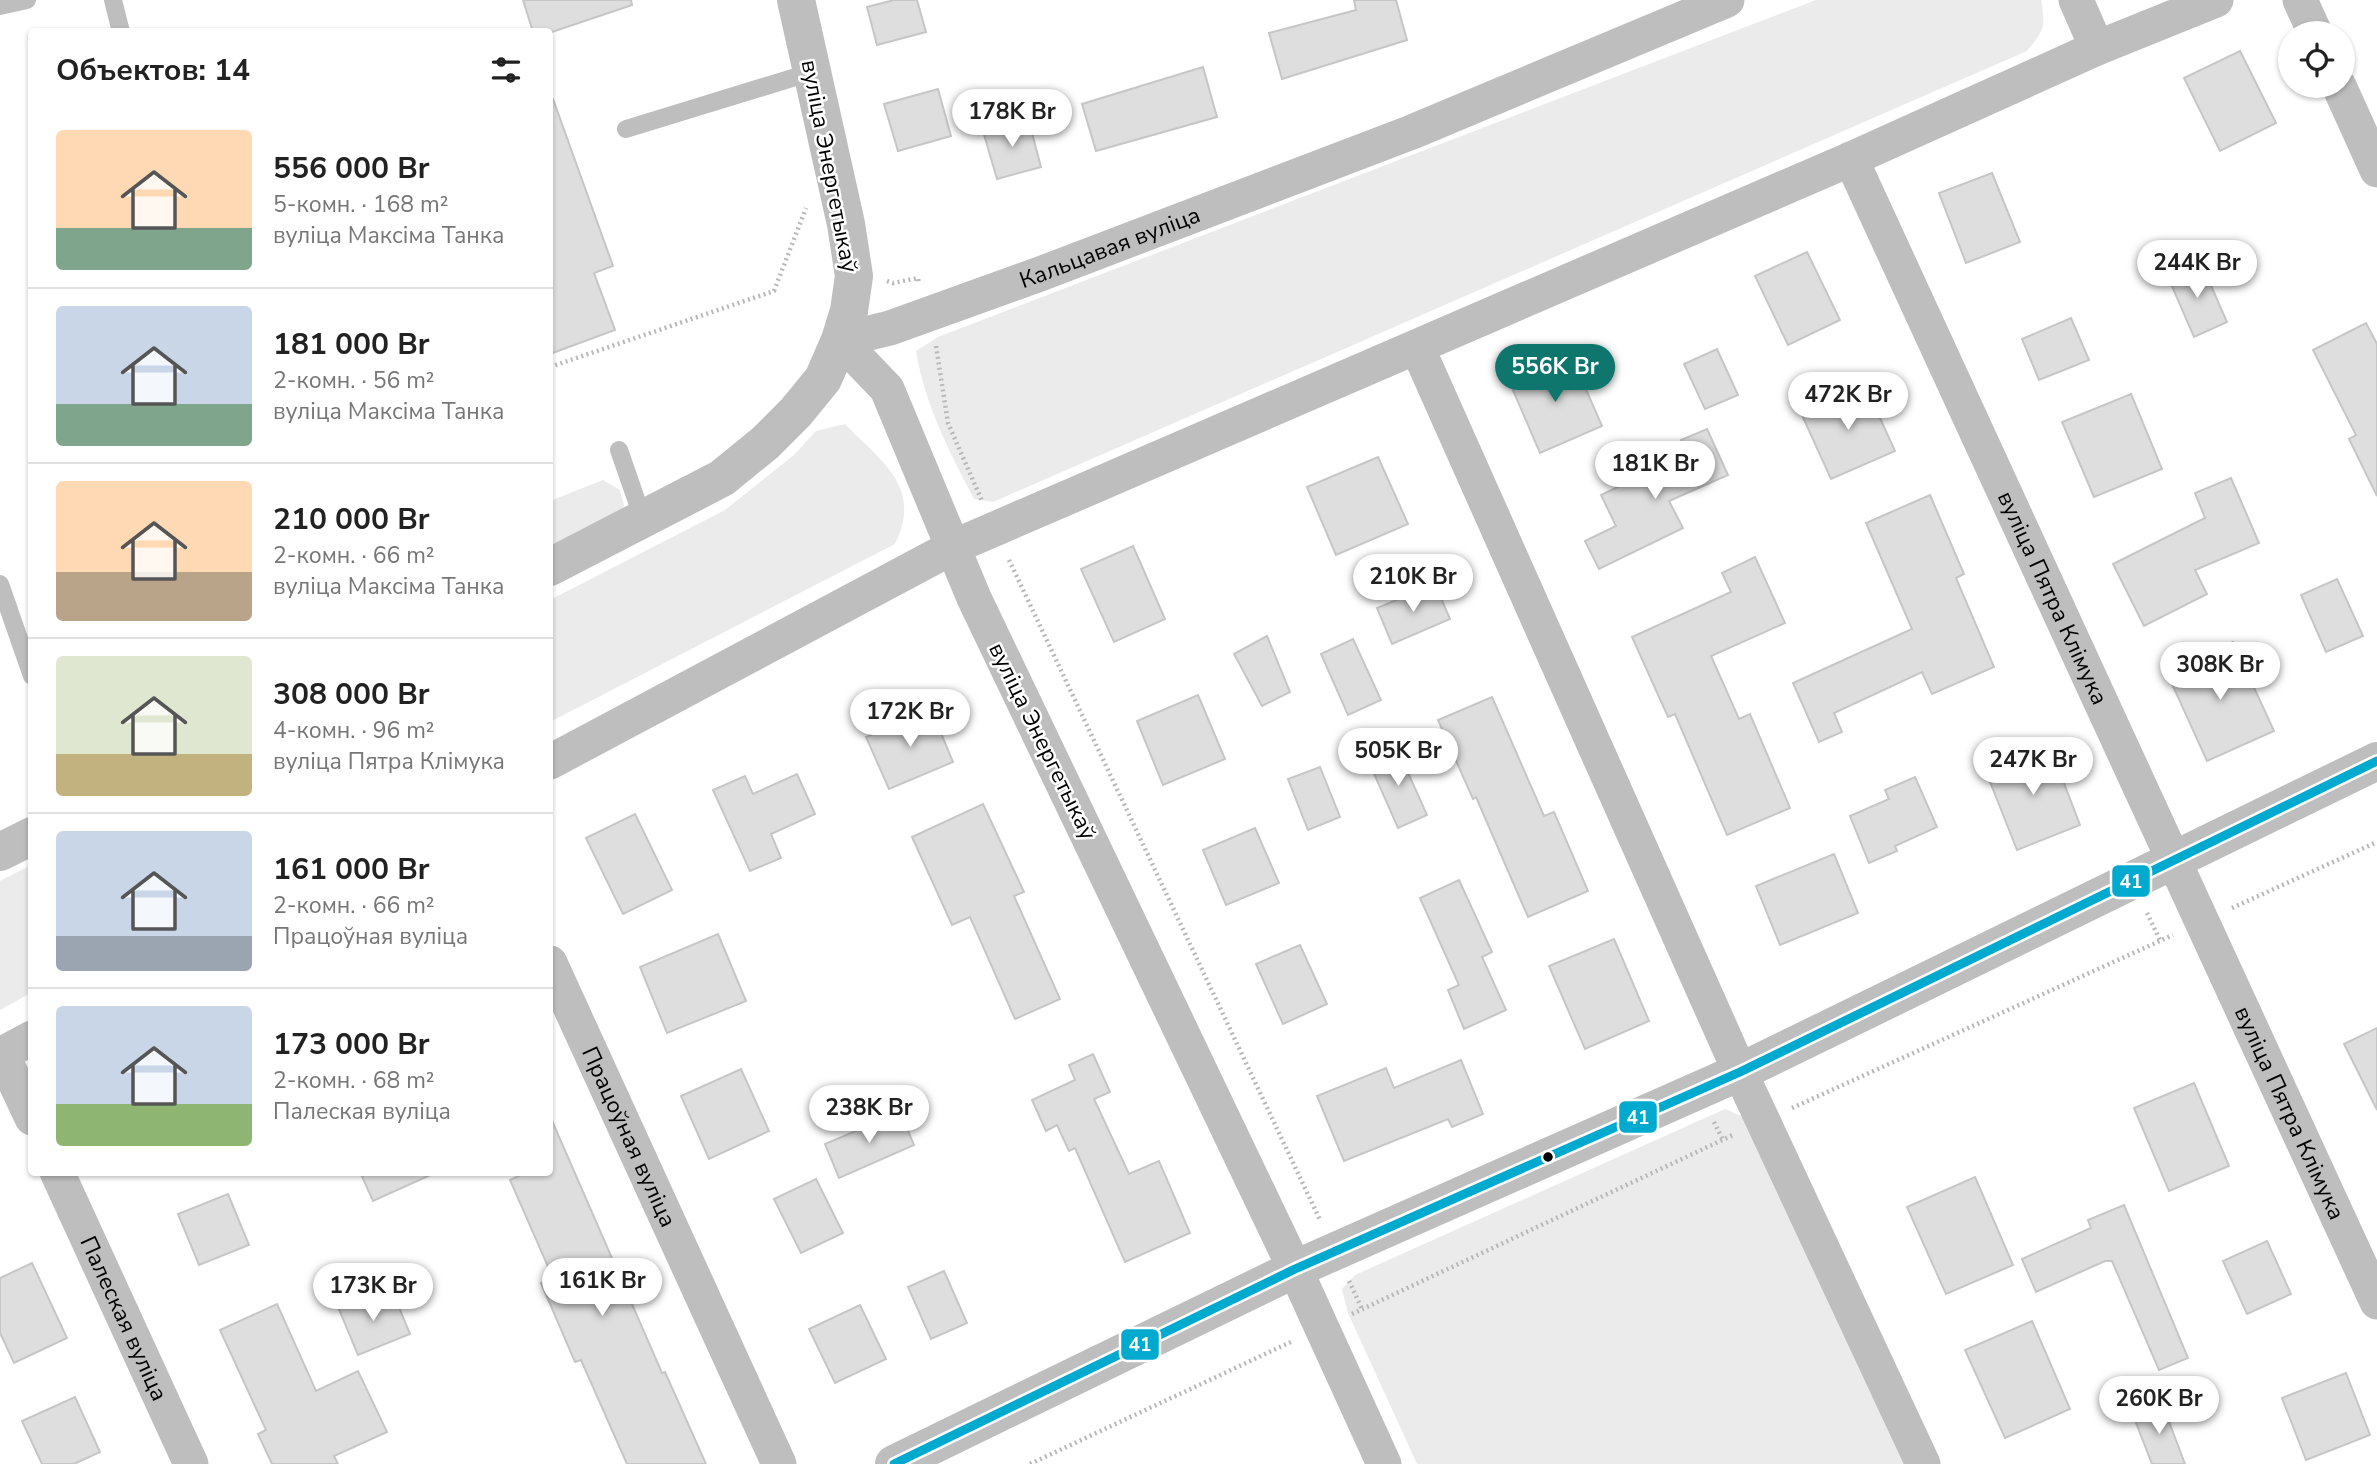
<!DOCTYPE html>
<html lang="ru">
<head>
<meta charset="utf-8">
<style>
	:root { --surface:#fff; --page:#f2f2f2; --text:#222; --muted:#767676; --line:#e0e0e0; --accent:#0f766e }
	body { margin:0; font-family:"Nunito Sans",sans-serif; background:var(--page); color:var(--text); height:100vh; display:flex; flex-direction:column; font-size:26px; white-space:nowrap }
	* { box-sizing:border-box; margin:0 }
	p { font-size:23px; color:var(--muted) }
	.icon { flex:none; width:38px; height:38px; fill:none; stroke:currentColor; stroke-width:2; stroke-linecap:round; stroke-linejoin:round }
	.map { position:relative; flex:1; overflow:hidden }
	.panel { position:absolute; left:28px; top:28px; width:525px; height:1148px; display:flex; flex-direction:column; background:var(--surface); border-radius:7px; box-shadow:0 2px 5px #0004 }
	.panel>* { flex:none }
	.buttons { position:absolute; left:2278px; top:21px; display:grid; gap:14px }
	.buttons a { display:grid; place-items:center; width:77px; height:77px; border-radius:50%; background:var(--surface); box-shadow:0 2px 5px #0004; font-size:35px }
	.price { position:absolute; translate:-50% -60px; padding:0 16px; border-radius:24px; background:#fff; color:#222; font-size:23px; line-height:46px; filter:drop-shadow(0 2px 4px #0008) }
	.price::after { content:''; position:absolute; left:50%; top:42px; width:21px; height:16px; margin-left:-10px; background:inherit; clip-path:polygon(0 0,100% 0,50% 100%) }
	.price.current { background:var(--accent); color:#fff }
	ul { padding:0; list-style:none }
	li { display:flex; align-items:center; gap:21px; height:175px; padding:0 28px }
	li+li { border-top:2px solid var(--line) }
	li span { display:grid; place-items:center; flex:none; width:196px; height:140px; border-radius:7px; color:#555 }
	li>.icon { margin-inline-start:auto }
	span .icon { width:84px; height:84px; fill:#fffc; stroke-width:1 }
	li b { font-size:30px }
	h2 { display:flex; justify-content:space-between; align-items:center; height:84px; padding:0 28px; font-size:30px }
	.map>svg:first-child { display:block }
	.green { fill:#ebebeb }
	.building { fill:#dedede; stroke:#c6c6c6; stroke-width:2 }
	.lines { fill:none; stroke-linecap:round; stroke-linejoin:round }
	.path { stroke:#b9b9b9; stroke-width:4.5; stroke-dasharray:2 3.5; stroke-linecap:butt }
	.service { stroke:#bebebe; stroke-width:18 }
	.minor { stroke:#bebebe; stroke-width:35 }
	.tertiary { stroke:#bebebe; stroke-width:38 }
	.bus-1-casing { stroke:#fff; stroke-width:14 }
	.bus-1 { stroke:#00a9ce; stroke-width:9 }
	.bus-dot { fill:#000; stroke:#fff; stroke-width:2.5 }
	.labels { text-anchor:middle; stroke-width:5; stroke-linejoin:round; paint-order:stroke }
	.street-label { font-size:23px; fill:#000; stroke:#fff }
	.line-badge { stroke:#fff; stroke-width:2.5 }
	.badge-label { font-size:19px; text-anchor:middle; font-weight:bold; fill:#fff }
</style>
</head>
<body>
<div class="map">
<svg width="2377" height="1464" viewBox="0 0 2377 1464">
	<rect width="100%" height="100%" fill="#fff"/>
	<g class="green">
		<path d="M1816,0H2041C2046,27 2044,30 2027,51L993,502L974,499C949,451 925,405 916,351L938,337Z"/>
		<path d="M845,424C882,462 923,487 895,544L550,722V600L725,510L794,455L816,431Z"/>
		<path d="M603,480L620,490L624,505L621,516L550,548V501Z"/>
		<path d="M31,865V993L0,1010V881Z"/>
		<path d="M1725,1109L1741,1116L1756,1130L1908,1464H1417L1348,1313L1342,1289L1355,1275Z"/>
	</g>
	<g class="building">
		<path d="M523,0H631L632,5L552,32H533Z"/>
		<path d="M894,0H917L926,32L877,45L867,7Z"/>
		<path d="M1354,0H1396L1407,40L1282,79L1269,33L1356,10Z"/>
		<path d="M2240,51L2276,123L2220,151L2184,78Z"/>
		<path d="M1203,67L1217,117L1096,151L1082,104Z"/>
		<path d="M938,89L951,136L898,151L884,104Z"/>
		<path d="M550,99H553L613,266L594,273L615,330L550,354Z"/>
		<path d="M1028,118L1041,167L997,179L983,131Z"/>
		<path d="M1992,173L2020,242L1966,263L1939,193Z"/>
		<path d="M1807,252L1840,320L1788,345L1755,276Z"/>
		<path d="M2201,263L2227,322L2194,337L2168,277Z"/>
		<path d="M2071,318L2089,360L2039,380L2022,339Z"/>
		<path d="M2366,323L2377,344V496L2349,439L2356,435L2313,350Z"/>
		<path d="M1717,349L1738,395L1705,409L1684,364Z"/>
		<path d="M1571,355L1602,426L1540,453L1509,381Z"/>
		<path d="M1865,385L1895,451L1831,479L1801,413Z"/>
		<path d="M2131,394L2162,469L2094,497L2062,422Z"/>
		<path d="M1707,429L1728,475L1669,501L1683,528L1599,569L1585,541L1616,526L1601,495L1687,454L1681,440Z"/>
		<path d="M1378,457L1408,524L1336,555L1307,487Z"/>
		<path d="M2231,478L2259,543L2195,570L2207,594L2144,626L2113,564L2205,518L2195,493Z"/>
		<path d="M1930,495L1964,574L1956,578L1994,667L1932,694L1922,672L1834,713L1842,732L1819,742L1793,683L1912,629L1866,523Z"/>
		<path d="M1133,546L1165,619L1114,642L1081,569Z"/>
		<path d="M1755,557L1785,623L1711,656L1739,719L1750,714L1790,808L1727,835L1675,714L1668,717L1632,637L1731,592L1722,573Z"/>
		<path d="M2337,579L2363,636L2326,652L2301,595Z"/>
		<path d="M1435,584L1450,619L1392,644L1377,608Z"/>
		<path d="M1267,636L1290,692L1262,706L1234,654Z"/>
		<path d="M1353,639L1381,700L1348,715L1321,654Z"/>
		<path d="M2233,642L2274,731L2207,761L2167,673Z"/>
		<path d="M1198,695L1225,759L1163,785L1137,721Z"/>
		<path d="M1492,697L1544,816L1554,812L1588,891L1528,917L1476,797L1473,799L1438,720Z"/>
		<path d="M931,709L953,762L889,789L866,737Z"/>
		<path d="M2049,744L2080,825L2017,850L1985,769Z"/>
		<path d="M1397,748L1427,815L1398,828L1368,760Z"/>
		<path d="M1320,767L1340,817L1308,830L1288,779Z"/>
		<path d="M797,774L815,814L771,834L781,858L750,871L713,790L745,776L753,794Z"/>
		<path d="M1915,777L1937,827L1895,846L1897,851L1869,863L1850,816L1889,799L1885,790Z"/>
		<path d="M983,804L1024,892L1014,896L1060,999L1015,1019L970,917L952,925L912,837Z"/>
		<path d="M635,814L672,890L623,914L586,838Z"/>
		<path d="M1255,828L1279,883L1226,905L1203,850Z"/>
		<path d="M1834,854L1858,913L1780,945L1756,886Z"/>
		<path d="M1459,880L1492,952L1482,957L1506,1010L1464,1029L1448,990L1459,985L1420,898Z"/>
		<path d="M718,934L746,1001L667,1033L640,967Z"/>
		<path d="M1614,939L1649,1021L1585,1049L1549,966Z"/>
		<path d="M1300,945L1327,1004L1283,1024L1256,964Z"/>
		<path d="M2377,1028V1110L2344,1044Z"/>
		<path d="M1093,1054L1110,1092L1094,1099L1129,1174L1159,1161L1190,1233L1125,1262L1075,1148L1069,1151L1057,1125L1046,1131L1032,1100L1075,1080L1069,1065Z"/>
		<path d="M1461,1060L1483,1114L1452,1127L1448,1119L1344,1161L1317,1096L1386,1068L1394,1088Z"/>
		<path d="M741,1069L769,1131L709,1159L681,1096Z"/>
		<path d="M2194,1083L2229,1166L2169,1191L2134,1108Z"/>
		<path d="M900,1112L914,1145L839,1178L825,1144Z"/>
		<path d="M550,1116L662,1373L665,1372L706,1464H627L581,1360L575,1362L541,1283L553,1278L510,1180L527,1172H550Z"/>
		<path d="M360,1172H437L373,1201Z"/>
		<path d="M1975,1177L2013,1265L1946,1294L1907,1207Z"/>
		<path d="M816,1179L843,1233L801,1253L774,1199Z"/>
		<path d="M228,1194L249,1245L199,1265L178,1214Z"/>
		<path d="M2124,1205L2188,1358L2159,1370L2112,1261H2105L2036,1292L2022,1259L2091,1228L2088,1220Z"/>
		<path d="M2267,1241L2291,1294L2247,1314L2223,1261Z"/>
		<path d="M32,1263L67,1338L14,1363L0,1333V1278Z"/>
		<path d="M944,1271L967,1323L931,1339L908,1287Z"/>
		<path d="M375,1292L381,1307L396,1300L410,1334L358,1355L338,1307Z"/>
		<path d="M277,1304L316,1391L358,1371L387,1432L334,1456L338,1464H272L258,1434L266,1430L220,1330Z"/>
		<path d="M860,1305L886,1359L835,1383L809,1329Z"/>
		<path d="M2032,1321L2070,1409L2005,1438L1965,1350Z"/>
		<path d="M2346,1373L2370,1435L2306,1460L2282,1398Z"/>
		<path d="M75,1397L100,1452L74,1464H42L22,1421Z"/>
		<path d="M2162,1403L2185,1464H2152L2133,1415Z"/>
	</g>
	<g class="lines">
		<g class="path">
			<path d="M887,281L893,283L918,278L919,284"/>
			<path d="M936,346L948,423L982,501"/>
			<path d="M550,367L774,291L806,208"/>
			<path d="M1009,560L1320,1220"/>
			<path d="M2232,908L2377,842"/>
			<path d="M2147,913L2160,940"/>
			<path d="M1792,1108L2173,935"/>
			<path d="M1714,1122L1723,1140"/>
			<path d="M1349,1281L1362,1309"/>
			<path d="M1352,1314L1733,1135"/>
			<path d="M1030,1464L1293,1341"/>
		</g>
		<g class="service">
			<path d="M113,0L121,32"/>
			<path d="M0,6L27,0"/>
			<path d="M626,129L812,72"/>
			<path d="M619,450L643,519"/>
			<path d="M0,584L32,676"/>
		</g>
		<g class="minor">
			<path d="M2076,0L2097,48"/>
			<path d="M2300,0L2315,33"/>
			<path d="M2339,86L2377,170"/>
			<path id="s1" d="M1851,159L2377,1302"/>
			<path d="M1417,347L1740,1072L1923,1464"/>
			<path d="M550,762L953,547L1851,159L2097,48L2216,0"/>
			<path id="s2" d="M550,963L779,1464"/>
			<path d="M2,1054L32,1118"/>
			<path d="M0,1055L32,1038"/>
			<path id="s3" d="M57,1172L191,1464"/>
			<path id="s4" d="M1384,1464L1295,1269L974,598L887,389L840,340L890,328L1040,274L1412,132L1727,0"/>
		</g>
		<g class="tertiary">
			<path d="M550,567L722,478L765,443L796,412L823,379L840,340L849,311L854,276L846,224L796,0"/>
			<path d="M0,852L32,836"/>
			<path d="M894,1464L1295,1269L1740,1072L2377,761"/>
		</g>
		<defs>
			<path id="bus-1" d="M894,1464L1295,1269L1740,1072L2377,761"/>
		</defs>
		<use href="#bus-1" class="bus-1-casing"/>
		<use href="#bus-1" class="bus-1"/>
	</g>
	<circle class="bus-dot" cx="1548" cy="1157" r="6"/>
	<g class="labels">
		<g class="street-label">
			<text transform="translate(830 166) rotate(79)" y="8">вуліца Энергетыкаў</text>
			<text dy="8" stroke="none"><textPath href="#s4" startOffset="1538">Кальцавая вуліца</textPath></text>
			<text dy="8" stroke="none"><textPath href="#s1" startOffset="483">вуліца Пятра Клімука</textPath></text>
			<text transform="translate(1043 741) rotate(64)" y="8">вуліца Энергетыкаў</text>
			<text dy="8" stroke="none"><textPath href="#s1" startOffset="1050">вуліца Пятра Клімука</textPath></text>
			<text dy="8" stroke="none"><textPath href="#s2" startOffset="191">Працоўная вуліца</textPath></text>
			<text dy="8" stroke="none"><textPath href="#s3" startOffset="161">Палеская вуліца</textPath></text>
		</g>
	</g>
	<g class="line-badge">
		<rect x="2111" y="864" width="40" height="34" rx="7" fill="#00a9ce"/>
		<rect x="1618" y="1100" width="40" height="34" rx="7" fill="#00a9ce"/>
		<rect x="1120" y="1328" width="40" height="33" rx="7" fill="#00a9ce"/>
	</g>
	<g class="badge-label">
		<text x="2131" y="888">41</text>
		<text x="1638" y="1124">41</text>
		<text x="1140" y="1351">41</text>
	</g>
</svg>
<div class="buttons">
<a><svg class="icon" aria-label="locate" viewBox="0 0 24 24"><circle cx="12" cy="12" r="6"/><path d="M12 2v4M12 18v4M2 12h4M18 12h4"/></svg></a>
</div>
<b class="price" style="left:1012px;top:149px">178K Br</b>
<b class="price" style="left:2197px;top:300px">244K Br</b>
<b class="price current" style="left:1555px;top:404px">556K Br</b>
<b class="price" style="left:1848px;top:432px">472K Br</b>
<b class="price" style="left:1655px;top:501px">181K Br</b>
<b class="price" style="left:1413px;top:614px">210K Br</b>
<b class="price" style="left:2220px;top:702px">308K Br</b>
<b class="price" style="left:910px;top:749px">172K Br</b>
<b class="price" style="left:1398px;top:788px">505K Br</b>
<b class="price" style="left:2033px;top:797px">247K Br</b>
<b class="price" style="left:869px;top:1145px">238K Br</b>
<b class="price" style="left:602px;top:1318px">161K Br</b>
<b class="price" style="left:373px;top:1323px">173K Br</b>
<b class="price" style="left:2159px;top:1436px">260K Br</b>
<section class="panel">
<h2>Объектов: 14<svg class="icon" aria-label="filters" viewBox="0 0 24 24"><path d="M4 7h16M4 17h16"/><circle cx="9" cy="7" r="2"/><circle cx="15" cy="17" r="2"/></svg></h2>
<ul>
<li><span style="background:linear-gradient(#ffd9b3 70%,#7fa58c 0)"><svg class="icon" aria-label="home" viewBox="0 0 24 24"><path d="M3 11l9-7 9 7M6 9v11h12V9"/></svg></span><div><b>556 000 Br</b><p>5-комн. · 168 m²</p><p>вуліца Максіма Танка</p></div></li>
<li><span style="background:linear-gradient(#c9d6e8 70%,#7fa58c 0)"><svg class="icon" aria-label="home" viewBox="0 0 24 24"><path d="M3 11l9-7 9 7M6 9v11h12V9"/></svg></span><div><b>181 000 Br</b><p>2-комн. · 56 m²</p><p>вуліца Максіма Танка</p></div></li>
<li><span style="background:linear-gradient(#ffd9b3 65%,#b9a48a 0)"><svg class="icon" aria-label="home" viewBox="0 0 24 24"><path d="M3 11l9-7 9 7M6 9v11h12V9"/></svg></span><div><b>210 000 Br</b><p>2-комн. · 66 m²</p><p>вуліца Максіма Танка</p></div></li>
<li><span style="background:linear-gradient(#dfe7d0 70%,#c2b280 0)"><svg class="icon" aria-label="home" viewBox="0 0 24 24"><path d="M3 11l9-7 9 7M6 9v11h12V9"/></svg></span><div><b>308 000 Br</b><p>4-комн. · 96 m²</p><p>вуліца Пятра Клімука</p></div></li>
<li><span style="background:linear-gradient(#c9d6e8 75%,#9aa5b1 0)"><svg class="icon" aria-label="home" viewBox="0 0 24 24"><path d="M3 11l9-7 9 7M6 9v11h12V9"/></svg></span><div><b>161 000 Br</b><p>2-комн. · 66 m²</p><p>Працоўная вуліца</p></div></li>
<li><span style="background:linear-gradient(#c9d6e8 70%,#8fb573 0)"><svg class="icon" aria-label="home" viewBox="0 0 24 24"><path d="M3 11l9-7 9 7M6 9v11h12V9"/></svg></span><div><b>173 000 Br</b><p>2-комн. · 68 m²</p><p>Палеская вуліца</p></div></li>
</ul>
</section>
</div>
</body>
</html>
